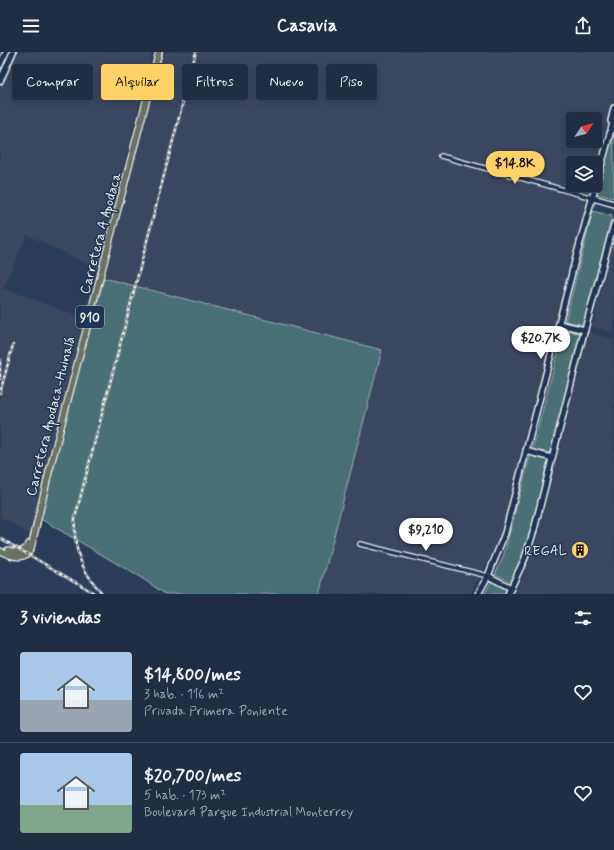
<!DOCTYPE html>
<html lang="es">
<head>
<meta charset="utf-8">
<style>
	:root { --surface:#202e44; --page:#2d3a4f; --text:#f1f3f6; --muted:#a2a8b2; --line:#3d4a5d; --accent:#ffd166 }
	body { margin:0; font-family:Mynerve,sans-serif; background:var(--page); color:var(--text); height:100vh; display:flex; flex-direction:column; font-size:15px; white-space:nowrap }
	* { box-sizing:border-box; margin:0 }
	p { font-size:13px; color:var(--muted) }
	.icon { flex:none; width:22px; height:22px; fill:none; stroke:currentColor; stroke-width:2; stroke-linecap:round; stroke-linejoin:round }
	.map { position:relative; height:542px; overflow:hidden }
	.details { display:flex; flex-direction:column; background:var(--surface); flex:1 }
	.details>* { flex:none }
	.banner { position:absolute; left:12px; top:12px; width:400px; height:36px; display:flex; gap:8px }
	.needle { width:26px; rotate:54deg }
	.buttons { position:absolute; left:566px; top:60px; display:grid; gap:8px }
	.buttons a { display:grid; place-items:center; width:36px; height:36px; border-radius:4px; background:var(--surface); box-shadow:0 2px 10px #0003,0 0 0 1px var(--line); font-size:20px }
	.price { position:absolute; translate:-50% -34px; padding:0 9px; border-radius:14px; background:#fff; color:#222; font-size:13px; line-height:26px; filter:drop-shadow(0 1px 2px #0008) }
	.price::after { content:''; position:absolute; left:50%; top:24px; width:12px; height:9px; margin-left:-6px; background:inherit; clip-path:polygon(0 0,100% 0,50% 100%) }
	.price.current { background:var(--accent); color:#111 }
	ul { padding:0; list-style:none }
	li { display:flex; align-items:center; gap:12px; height:100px; padding:0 20px }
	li+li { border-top:1px solid var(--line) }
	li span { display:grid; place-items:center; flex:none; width:112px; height:80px; border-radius:4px; color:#555 }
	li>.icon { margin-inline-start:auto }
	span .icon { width:48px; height:48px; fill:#fffc; stroke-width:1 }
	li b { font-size:17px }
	h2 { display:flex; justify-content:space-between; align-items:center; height:48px; padding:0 20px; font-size:17px }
	.pill { padding:0 14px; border-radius:4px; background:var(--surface); box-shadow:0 2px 10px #0003,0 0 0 1px var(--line); font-size:14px; line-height:36px }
	.pill.current { background:var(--accent); color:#111 }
	header { display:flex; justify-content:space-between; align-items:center; height:52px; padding:0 20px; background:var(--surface); font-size:18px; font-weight:700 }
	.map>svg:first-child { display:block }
	.built { fill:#3a4760; fill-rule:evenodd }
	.green { fill:#497175; stroke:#9eb1ae }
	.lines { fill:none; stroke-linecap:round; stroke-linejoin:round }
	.street-casing { stroke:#f4f1e8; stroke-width:6 }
	.secondary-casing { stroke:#f4f1e8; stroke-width:8 }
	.primary-casing { stroke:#f4f1e8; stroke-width:8 }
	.street { stroke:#1d3557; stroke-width:3.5 }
	.secondary { stroke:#1d3557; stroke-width:5 }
	.primary { stroke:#6b7165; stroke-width:5.5 }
	.rail-casing { stroke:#f4f1e8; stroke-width:2.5 }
	.rail { stroke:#1d3557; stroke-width:1; stroke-dasharray:3; stroke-linecap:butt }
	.labels { text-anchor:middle; stroke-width:3; stroke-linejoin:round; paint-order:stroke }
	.shield { fill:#1d3557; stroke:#b4b9bc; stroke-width:1 }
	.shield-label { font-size:13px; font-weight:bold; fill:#f4f1e8 }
	.street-label { font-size:14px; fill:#f4f1e8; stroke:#1d3557 }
	.poi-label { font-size:14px; fill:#f4f1e8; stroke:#1d3557; text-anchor:end }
</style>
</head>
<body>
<header><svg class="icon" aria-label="menu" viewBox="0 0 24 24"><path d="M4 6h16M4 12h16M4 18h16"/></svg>Casavia<svg class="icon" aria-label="share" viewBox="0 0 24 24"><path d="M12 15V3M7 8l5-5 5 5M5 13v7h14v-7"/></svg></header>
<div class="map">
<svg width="614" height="542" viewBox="0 0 614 542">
	<rect width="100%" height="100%" fill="#2a3d5b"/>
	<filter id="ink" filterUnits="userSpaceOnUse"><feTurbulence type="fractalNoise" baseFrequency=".025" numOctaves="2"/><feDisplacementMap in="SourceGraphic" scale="8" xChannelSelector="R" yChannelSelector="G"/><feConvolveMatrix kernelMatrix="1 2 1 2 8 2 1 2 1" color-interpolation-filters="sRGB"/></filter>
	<g filter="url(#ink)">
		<g class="built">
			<path d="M15,0H152L121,124L100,218L27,183L3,236L84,266L30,482L0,465V36Z"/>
			<path d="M161,0H614V44L595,125V111H573V133H593L499,490L470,542H319L382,298L104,226ZM573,67H595V89H573Z"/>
			<path d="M614,187V281L592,275Z"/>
			<path d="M588,280L614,287V542H513L522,526L544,460Z"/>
		</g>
		<g class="green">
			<path d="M614,76V146L597,142Z"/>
			<path d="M593,159L612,164L585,273L565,269Z"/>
			<path d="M104,226L382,298L319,542H165L143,527L39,466Z"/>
			<path d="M564,277L581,282L551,401L532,398Z"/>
			<path d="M530,404L549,408L529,488L511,530L495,522L503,505Z"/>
			<path d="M492,529L508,538L506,542H484Z"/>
		</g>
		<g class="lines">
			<defs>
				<g id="street">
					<path d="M441,104L593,146"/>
					<path d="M360,492L488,524"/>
				</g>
				<g id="secondary">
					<path d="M0,13L6,0"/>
					<path d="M0,29L13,0"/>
					<path d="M611,69L614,56"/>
					<path d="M593,146L614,152"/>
					<path d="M559,272L585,278"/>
					<path d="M526,399L552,406"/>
					<path d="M488,524L511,536"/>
					<path d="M478,542L488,524L505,481L575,209L614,67"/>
					<path d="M508,542L525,506L534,478L582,288L614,172"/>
				</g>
				<g id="primary">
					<path d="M8,498C17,501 25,501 29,492"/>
					<path d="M0,499C11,504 25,510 31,496L49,420L159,0"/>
				</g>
			</defs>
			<use href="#street" class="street-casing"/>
			<use href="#secondary" class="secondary-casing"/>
			<use href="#primary" class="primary-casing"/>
			<use href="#street" class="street"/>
			<use href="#secondary" class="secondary"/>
			<use href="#primary" class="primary"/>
			<defs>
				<g id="rail">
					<path d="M0,307V327"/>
					<path d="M0,341L13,293"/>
					<path d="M0,486L96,542"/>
					<path d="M103,542C81,519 73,498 75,466L196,0"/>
				</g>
			</defs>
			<use href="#rail" class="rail-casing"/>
			<use href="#rail" class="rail"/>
		</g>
	</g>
	<defs>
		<symbol id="building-disc" viewBox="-11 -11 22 22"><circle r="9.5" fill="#ffd166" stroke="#1d3557"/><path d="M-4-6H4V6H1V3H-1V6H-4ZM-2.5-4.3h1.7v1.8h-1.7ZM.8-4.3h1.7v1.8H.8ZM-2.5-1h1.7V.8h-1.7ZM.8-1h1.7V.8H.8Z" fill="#111"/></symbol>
	</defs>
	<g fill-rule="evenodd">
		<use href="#building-disc" x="570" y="488" width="20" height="20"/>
	</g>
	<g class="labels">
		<rect class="shield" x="76" y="254" width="28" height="22" rx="3"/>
		<g class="shield-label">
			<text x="90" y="270">910</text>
		</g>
		<g class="street-label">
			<text transform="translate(100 181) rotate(-75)" y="5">Carretera A Apodaca</text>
			<text transform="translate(50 364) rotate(-76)" y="5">Carretera Apodaca-Huinalá</text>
		</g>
		<g class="poi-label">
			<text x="567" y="503">REGAL</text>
		</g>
	</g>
</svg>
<div class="buttons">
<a><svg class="needle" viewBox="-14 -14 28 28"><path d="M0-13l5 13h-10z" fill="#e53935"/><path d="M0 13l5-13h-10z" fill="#a2a8b2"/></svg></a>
<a><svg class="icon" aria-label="layers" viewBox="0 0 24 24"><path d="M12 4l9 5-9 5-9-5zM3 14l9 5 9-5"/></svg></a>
</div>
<b class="price current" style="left:515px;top:133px">$14.8K</b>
<b class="price" style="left:541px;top:308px">$20.7K</b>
<b class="price" style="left:426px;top:500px">$9,210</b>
<div class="banner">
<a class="pill">Comprar</a>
<a class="pill current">Alquilar</a>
<a class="pill">Filtros</a>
<a class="pill">Nuevo</a>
<a class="pill">Piso</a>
</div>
</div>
<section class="details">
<h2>3 viviendas<svg class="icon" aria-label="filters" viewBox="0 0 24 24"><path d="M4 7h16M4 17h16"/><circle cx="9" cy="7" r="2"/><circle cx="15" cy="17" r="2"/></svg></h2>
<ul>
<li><span style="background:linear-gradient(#a9c7e8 60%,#9aa5b1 0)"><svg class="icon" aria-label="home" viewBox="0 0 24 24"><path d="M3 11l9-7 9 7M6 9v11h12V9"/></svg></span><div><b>$14,800/mes</b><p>3 hab. · 116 m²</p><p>Privada Primera Poniente</p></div><svg class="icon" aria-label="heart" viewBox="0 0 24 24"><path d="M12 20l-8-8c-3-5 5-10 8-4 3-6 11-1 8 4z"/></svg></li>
<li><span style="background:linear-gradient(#a9c7e8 65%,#7fa58c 0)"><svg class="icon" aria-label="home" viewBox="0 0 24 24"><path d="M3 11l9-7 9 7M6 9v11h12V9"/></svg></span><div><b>$20,700/mes</b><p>5 hab. · 173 m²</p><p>Boulevard Parque Industrial Monterrey</p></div><svg class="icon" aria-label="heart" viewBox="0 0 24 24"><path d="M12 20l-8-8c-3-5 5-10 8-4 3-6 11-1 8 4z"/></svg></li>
</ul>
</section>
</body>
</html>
